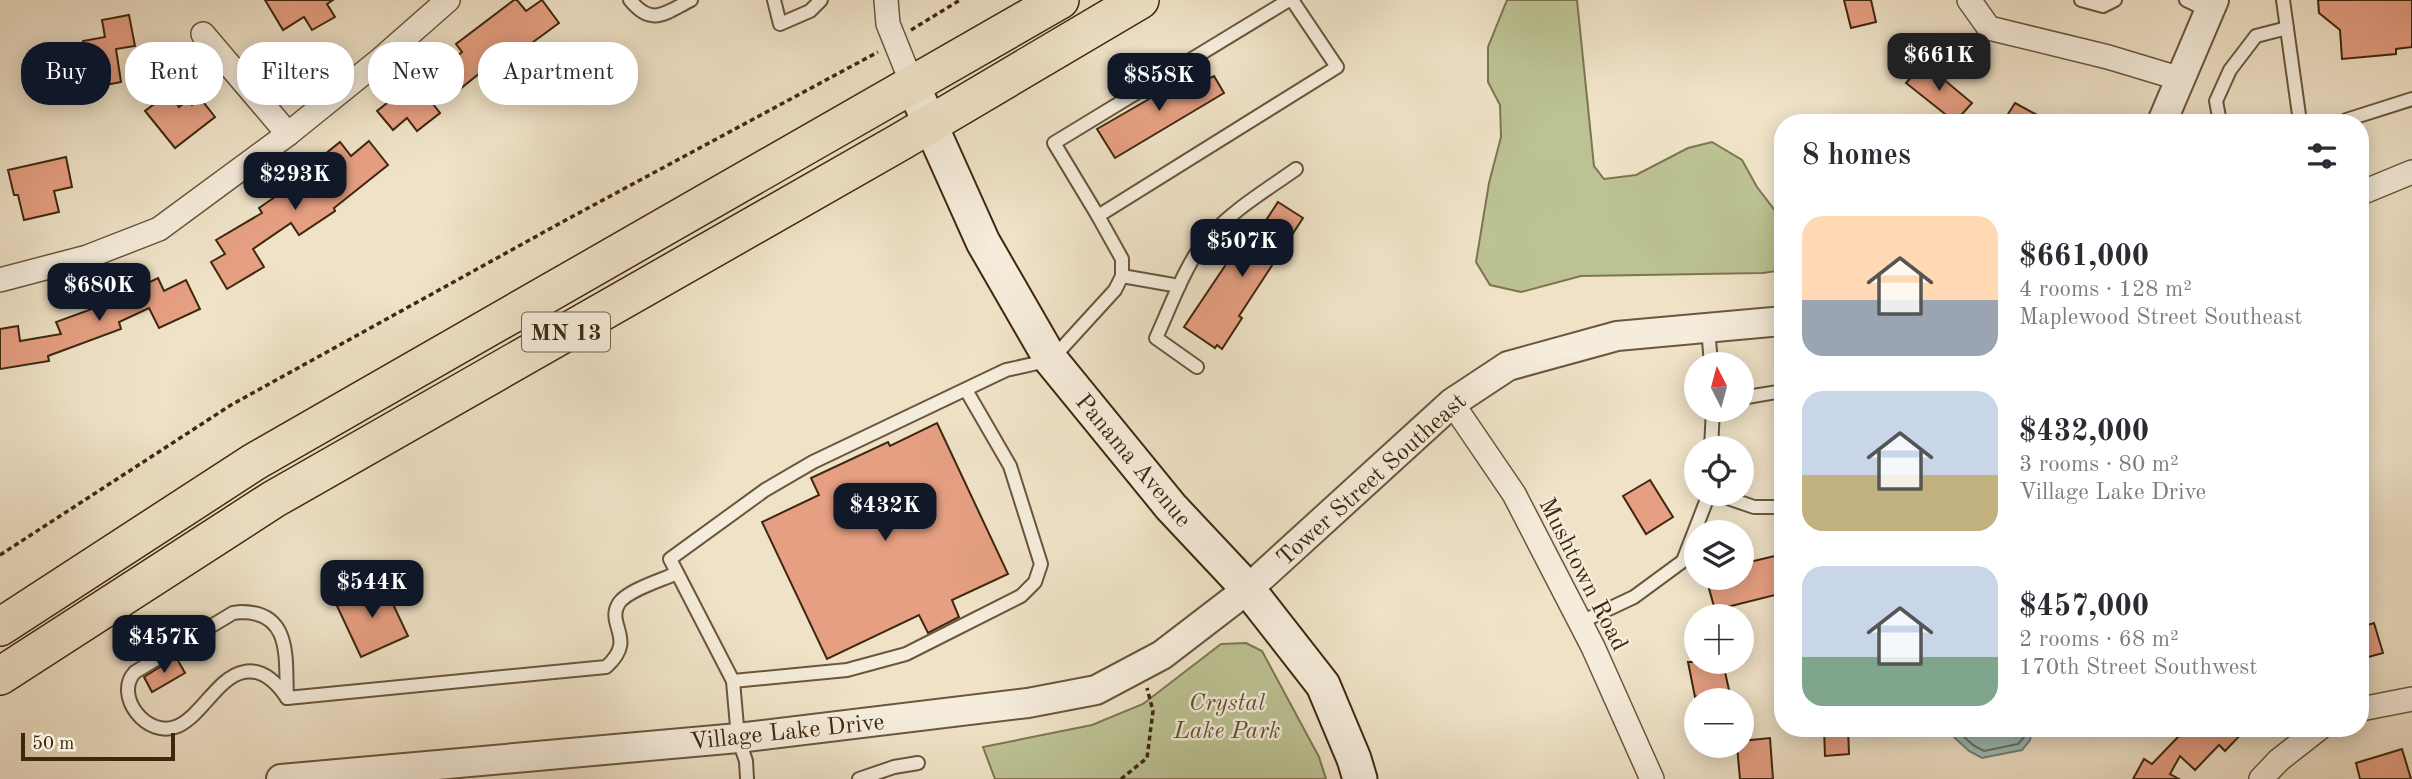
<!DOCTYPE html>
<html lang="en">
<head>
<meta charset="utf-8">
<style>
	:root { --surface:#fff; --page:#f7f7f7; --text:#2b2b33; --muted:#7c7c81; --accent:#111827 }
	body { margin:0; font-family:"Old Standard TT",serif; background:var(--page); color:var(--text); height:100vh; display:flex; flex-direction:column; font-size:26px; white-space:nowrap }
	* { box-sizing:border-box; margin:0 }
	p { font-size:23px; color:var(--muted) }
	.icon { flex:none; width:38px; height:38px; fill:none; stroke:currentColor; stroke-width:2; stroke-linecap:round; stroke-linejoin:round }
	.map { position:relative; flex:1; overflow:hidden }
	.sheet { position:absolute; left:1774px; top:114px; width:595px; height:623px; display:flex; flex-direction:column; background:var(--surface); border-radius:28px; box-shadow:0 4px 18px #0003 }
	.sheet>* { flex:none }
	.banner { position:absolute; left:21px; top:42px; width:665px; height:63px; display:flex; gap:14px }
	.needle { width:46px; rotate:354deg }
	.fabs { position:absolute; left:1684px; top:352px; display:grid; gap:14px }
	.fabs a { display:grid; place-items:center; width:70px; height:70px; border-radius:50%; background:var(--surface); box-shadow:0 4px 18px #0003; font-size:35px }
	.scale { position:absolute; left:21px; bottom:18px; width:154px; box-sizing:border-box; padding-left:7px; border:4px solid #3e280d; border-top:0; font-size:19px; line-height:24px; white-space:nowrap; color:#3e280d; -webkit-text-stroke:5px #f5ecdb; paint-order:stroke }
	.price { position:absolute; translate:-50% -60px; padding:0 16px; border-radius:14px; background:var(--accent); color:#fff; font-size:23px; line-height:46px; filter:drop-shadow(0 2px 4px #0008) }
	.price::after { content:''; position:absolute; left:50%; top:42px; width:21px; height:16px; margin-left:-10px; background:inherit; clip-path:polygon(0 0,100% 0,50% 100%) }
	.price.active { background:#222; color:#fff }
	ul { padding:0; list-style:none }
	li { display:flex; align-items:center; gap:21px; height:175px; padding:0 28px }
	li span { display:grid; place-items:center; flex:none; width:196px; height:140px; border-radius:21px; color:#555 }
	li>.icon { margin-inline-start:auto }
	span .icon { width:84px; height:84px; fill:#fffc; stroke-width:1 }
	li b { font-size:30px }
	h2 { display:flex; justify-content:space-between; align-items:center; height:84px; padding:0 28px; font-size:30px }
	.pill { padding:0 24px; border-radius:28px; background:var(--surface); box-shadow:0 4px 18px #0003; font-size:24px; line-height:63px }
	.pill.active { background:var(--accent); color:#fff }
	.map>svg:first-child { display:block }
	.green { fill:#bcc293; stroke:#7d7550; stroke-width:2 }
	.water { fill:#9abdb9; stroke:#758174; stroke-width:2 }
	.lines { fill:none; stroke-linecap:round; stroke-linejoin:round }
	.shore { stroke:#6c7263; stroke-width:2 }
	.building { fill:#e69f82; stroke:#3e280d; stroke-width:2 }
	.service-casing { stroke:#6a563c; stroke-width:16 }
	.minor-casing { stroke:#6a563c; stroke-width:26 }
	.tertiary-casing { stroke:#6a563c; stroke-width:32 }
	.secondary-casing { stroke:#3e280d; stroke-width:37 }
	.primary-casing { stroke:#3e280d; stroke-width:40 }
	.path { stroke:#3e280d; stroke-width:3.5; stroke-dasharray:5 3.5; stroke-linecap:butt }
	.service { stroke:#f5ecdb; stroke-width:12 }
	.minor { stroke:#f5ecdb; stroke-width:23 }
	.tertiary { stroke:#f5ecdb; stroke-width:28 }
	.secondary { stroke:#f5ecdb; stroke-width:33 }
	.primary { stroke:#efe2c7; stroke-width:37 }
	.labels { text-anchor:middle; stroke-width:5; stroke-linejoin:round; paint-order:stroke }
	.shield { fill:#f5ecdb; stroke:#75634b; stroke-width:2 }
	.shield-label { font-size:23px; font-weight:bold; fill:#3e280d }
	.street-label { font-size:24px; fill:#3e280d; stroke:#f5ecdb }
	.park-label { font-size:24px; font-style:italic; fill:#5e4e2e; stroke:#f5ecdb }
</style>
</head>
<body>
<div class="map">
<svg width="2412" height="779" viewBox="0 0 2412 779">
	<rect width="100%" height="100%" fill="#efe2c7"/>
	<filter id="stains"><feTurbulence type="fractalNoise" baseFrequency=".00286" numOctaves="4"/><feColorMatrix values="0 0 0 0 .2 0 0 0 0 .09 0 0 0 0 .02 0 0 0 .5 -.17"/></filter>
	<radialGradient id="worn" r=".72"><stop offset=".6" stop-color="#630" stop-opacity="0"/><stop offset="1" stop-color="#630" stop-opacity=".3"/></radialGradient>
	<g class="green">
		<path d="M1507,0H1577L1594,166L1604,179L1636,175L1688,148L1712,142L1742,160L1757,187L1783,221V270L1763,273L1581,276L1521,292L1490,285L1476,262L1489,183L1501,137L1500,105L1488,82V47Z"/>
		<path d="M1246,643L1262,651L1319,757L1326,779H995L983,747L1092,725L1143,704L1221,644Z"/>
	</g>
	<path class="water" d="M1944,728H2032L2030,740L2022,750L1982,758L1969,751Z"/>
	<g class="lines">
		<path class="shore" d="M1954,728L1973,745L1984,751L2018,744L2024,737L2025,728"/>
	</g>
	<g class="building">
		<path d="M265,0H333L327,4L335,17L312,30L304,17L283,30Z"/>
		<path d="M514,0H517L526,11L542,0L559,23L525,48L523,46L483,77L480,73L460,89L443,67L462,52L456,44Z"/>
		<path d="M1844,0H1871L1876,22L1851,28Z"/>
		<path d="M2318,0H2412V47L2396,49V54L2342,59L2340,30L2319,13Z"/>
		<path d="M129,15L135,46L116,49L121,82L91,88L83,41L105,37L102,20Z"/>
		<path d="M1924,63L1972,103L1955,122L1906,83Z"/>
		<path d="M1196,72L1202,82L1214,76L1224,93L1115,158L1097,129Z"/>
		<path d="M415,81L440,113L417,131L407,118L393,130L377,111Z"/>
		<path d="M169,93L179,107L188,100L192,105L200,98L215,117L175,148L145,111Z"/>
		<path d="M2015,103L2050,122H2003Z"/>
		<path d="M369,141L388,165L334,208L335,211L299,235L291,223L253,249L264,267L227,289L211,262L225,254L216,240L262,213L259,208L285,190L292,199L303,192L305,196L339,173L324,155L340,142L351,156Z"/>
		<path d="M66,157L72,187L54,191L59,212L24,220L18,195H14L8,170Z"/>
		<path d="M1278,202L1303,218L1239,316L1242,318L1222,349L1217,345L1215,348L1184,327L1241,242L1248,248Z"/>
		<path d="M158,278L164,291L186,280L200,309L159,328L149,308L119,322L121,329L48,356L49,361L0,369V329L18,326L20,341L61,334L56,322L130,295L129,292Z"/>
		<path d="M937,423L1008,574L952,600L959,617L928,633L919,615L827,659L762,522L819,495L811,478L888,442L890,446Z"/>
		<path d="M1650,480L1673,517L1646,534L1623,496Z"/>
		<path d="M1779,555L1783,573V593L1715,610L1706,578H1741V564Z"/>
		<path d="M383,583L408,636L361,657L337,606Z"/>
		<path d="M2374,623L2383,653L2361,659V627Z"/>
		<path d="M176,657L185,673L152,692L144,677Z"/>
		<path d="M1688,662H1715L1718,673L1725,672L1729,690L1695,697Z"/>
		<path d="M1824,728H1848L1849,754L1825,756Z"/>
		<path d="M2168,728H2247L2225,751L2219,745L2195,770L2180,756L2170,774L2179,779H2133L2144,759L2152,764L2178,737Z"/>
		<path d="M1770,738L1773,779H1740L1737,746H1741V741Z"/>
		<path d="M2402,749L2411,779H2360L2356,763Z"/>
	</g>
	<g class="lines">
		<defs>
			<g id="service">
				<path d="M630,0C652,27 665,13 691,0"/>
				<path d="M774,0L780,24L810,11L821,0"/>
				<path d="M2081,0L2103,6L2115,0"/>
				<path d="M2186,0L2209,11"/>
				<path d="M2283,0L2300,122"/>
				<path d="M2346,120L2412,99"/>
				<path d="M2220,122L2216,101L2230,70L2256,36L2287,28"/>
				<path d="M1098,216L1054,143L1289,0"/>
				<path d="M1122,276L1179,286"/>
				<path d="M1708,328L1711,364"/>
				<path d="M1197,367L1156,338C1169,310 1186,263 1206,240C1231,211 1265,191 1296,169"/>
				<path d="M1741,398L1783,391"/>
				<path d="M1711,448L1713,410"/>
				<path d="M1716,494L1754,507H1783"/>
				<path d="M241,612C293,612 285,660 287,698C277,683 263,668 244,672C218,677 203,714 178,726C147,740 113,695 135,672L233,613Z"/>
				<path d="M1581,622L1634,597L1683,561L1709,494"/>
				<path d="M733,681L847,670L906,654L1021,596L1035,582L1041,564L1010,466L966,390"/>
				<path d="M287,698L606,667C638,639 605,625 619,603C628,590 662,580 677,573"/>
				<path d="M747,779L746,761L738,738L733,681L670,559L765,490L813,462L1006,370L1051,360L1115,290L1122,276V259L1098,216L1337,67L1292,0"/>
				<path d="M859,779L894,767L918,763"/>
			</g>
			<g id="minor">
				<path d="M886,0L888,24L913,86"/>
				<path d="M1969,0L1989,28L2108,57L2181,79"/>
				<path d="M203,34L288,134"/>
				<path d="M2361,193L2412,172"/>
				<path d="M0,280L87,257L159,229L288,134L381,59L448,0"/>
				<path d="M1452,403L1514,494L1593,647L1652,779"/>
				<path d="M2361,709L2412,699"/>
				<path d="M2261,779L2279,760L2320,728"/>
			</g>
			<g id="tertiary">
				<path d="M2162,122L2214,0"/>
				<path d="M281,779L738,738L1028,703L1096,690L1162,655L1248,589L1452,403L1508,366L1617,336L1783,321"/>
			</g>
			<path id="secondary" d="M913,86L983,242L1051,360L1171,507L1248,589L1323,685L1354,759L1360,779"/>
			<g id="primary">
				<path d="M0,627L254,462L1060,0"/>
				<path d="M0,676L274,499L900,142L1140,0"/>
			</g>
		</defs>
		<use href="#service" class="service-casing"/>
		<use href="#minor" class="minor-casing"/>
		<use href="#tertiary" class="tertiary-casing"/>
		<use href="#secondary" class="secondary-casing"/>
		<use href="#primary" class="primary-casing"/>
		<g class="path">
			<path d="M911,30L960,0"/>
			<path d="M0,555L231,405L564,221L878,52"/>
			<path d="M1121,779L1147,758L1153,711L1147,688"/>
		</g>
		<use href="#service" class="service"/>
		<use href="#minor" class="minor"/>
		<use href="#tertiary" class="tertiary"/>
		<use href="#secondary" class="secondary"/>
		<use href="#primary" class="primary"/>
	</g>
	<g class="labels">
		<rect class="shield" x="522" y="312.5" width="88" height="39" rx="5"/>
		<g class="shield-label">
			<text x="566" y="340">MN 13</text>
		</g>
		<g class="street-label">
			<text transform="translate(1134 460) rotate(50)" y="8">Panama Avenue</text>
			<text transform="translate(1371 479) rotate(-42)" y="8">Tower Street Southeast</text>
			<text transform="translate(1584 574) rotate(63)" y="8">Mushtown Road</text>
			<text transform="translate(787 731) rotate(-6)" y="8">Village Lake Drive</text>
		</g>
		<g class="park-label">
			<text x="1227" y="710">Crystal<tspan x="1227" dy="28">Lake Park</tspan></text>
		</g>
	</g>
	<rect width="100%" height="100%" filter="url(#stains)"/>
	<rect width="100%" height="100%" fill="url(#worn)"/>
</svg>
<div class="fabs">
<a><svg class="needle" viewBox="-14 -14 28 28"><path d="M0-13l5 13h-10z" fill="#e53935"/><path d="M0 13l5-13h-10z" fill="#7c7c81"/></svg></a>
<a><svg class="icon" aria-label="locate" viewBox="0 0 24 24"><circle cx="12" cy="12" r="6"/><path d="M12 2v4M12 18v4M2 12h4M18 12h4"/></svg></a>
<a><svg class="icon" aria-label="layers" viewBox="0 0 24 24"><path d="M12 4l9 5-9 5-9-5zM3 14l9 5 9-5"/></svg></a>
<a>+</a>
<a>−</a>
</div>
<div class="scale">50 m</div>
<b class="price active" style="left:1939px;top:93px">$661K</b>
<b class="price" style="left:1159px;top:113px">$858K</b>
<b class="price" style="left:295px;top:212px">$293K</b>
<b class="price" style="left:1242px;top:279px">$507K</b>
<b class="price" style="left:99px;top:323px">$680K</b>
<b class="price" style="left:885px;top:543px">$432K</b>
<b class="price" style="left:372px;top:620px">$544K</b>
<b class="price" style="left:164px;top:675px">$457K</b>
<div class="banner">
<a class="pill active">Buy</a>
<a class="pill">Rent</a>
<a class="pill">Filters</a>
<a class="pill">New</a>
<a class="pill">Apartment</a>
</div>
<section class="sheet">
<h2>8 homes<svg class="icon" aria-label="filters" viewBox="0 0 24 24"><path d="M4 7h16M4 17h16"/><circle cx="9" cy="7" r="2"/><circle cx="15" cy="17" r="2"/></svg></h2>
<ul>
<li><span style="background:linear-gradient(#ffd9b3 60%,#9aa5b1 0)"><svg class="icon" aria-label="home" viewBox="0 0 24 24"><path d="M3 11l9-7 9 7M6 9v11h12V9"/></svg></span><div><b>$661,000</b><p>4 rooms · 128 m²</p><p>Maplewood Street Southeast</p></div></li>
<li><span style="background:linear-gradient(#c9d6e8 60%,#c2b280 0)"><svg class="icon" aria-label="home" viewBox="0 0 24 24"><path d="M3 11l9-7 9 7M6 9v11h12V9"/></svg></span><div><b>$432,000</b><p>3 rooms · 80 m²</p><p>Village Lake Drive</p></div></li>
<li><span style="background:linear-gradient(#c9d6e8 65%,#7fa58c 0)"><svg class="icon" aria-label="home" viewBox="0 0 24 24"><path d="M3 11l9-7 9 7M6 9v11h12V9"/></svg></span><div><b>$457,000</b><p>2 rooms · 68 m²</p><p>170th Street Southwest</p></div></li>
</ul>
</section>
</div>
</body>
</html>
